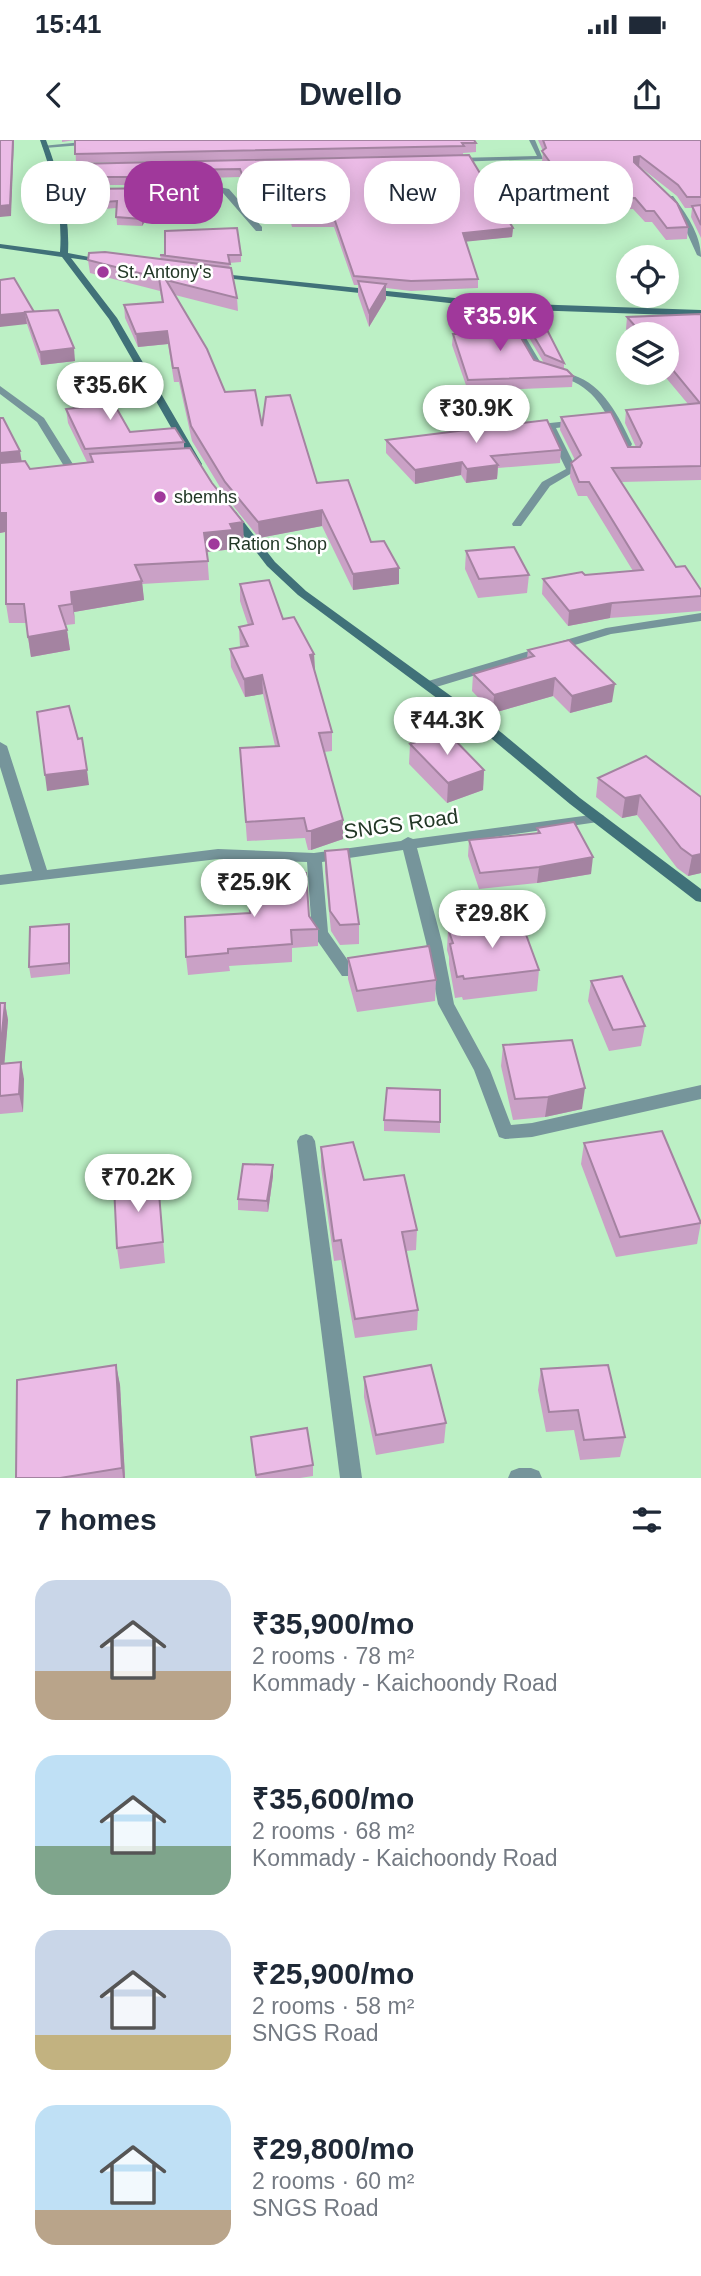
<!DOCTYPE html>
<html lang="en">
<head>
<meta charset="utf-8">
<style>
	:root { --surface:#fff; --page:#f2f2f3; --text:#1f2937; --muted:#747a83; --accent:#a0389b }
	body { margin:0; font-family:Arial,sans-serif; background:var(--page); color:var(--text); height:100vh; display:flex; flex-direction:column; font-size:26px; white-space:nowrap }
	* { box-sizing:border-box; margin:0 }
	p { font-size:23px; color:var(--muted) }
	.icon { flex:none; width:38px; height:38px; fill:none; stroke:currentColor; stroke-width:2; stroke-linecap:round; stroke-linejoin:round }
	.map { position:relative; height:1338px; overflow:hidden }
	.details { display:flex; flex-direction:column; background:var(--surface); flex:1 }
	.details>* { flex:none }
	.guide { position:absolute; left:21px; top:21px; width:660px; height:63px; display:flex; gap:14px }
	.fabs { position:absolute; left:616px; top:105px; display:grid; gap:14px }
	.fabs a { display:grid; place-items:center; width:63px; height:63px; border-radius:50%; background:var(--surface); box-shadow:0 4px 18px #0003; font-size:35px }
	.price { position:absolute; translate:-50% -60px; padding:0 16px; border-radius:24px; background:#fff; color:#222; font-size:23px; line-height:46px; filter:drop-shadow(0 2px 4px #0008) }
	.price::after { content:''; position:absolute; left:50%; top:42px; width:21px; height:16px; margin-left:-10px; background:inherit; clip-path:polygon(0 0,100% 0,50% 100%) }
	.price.active { background:var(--accent); color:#fff }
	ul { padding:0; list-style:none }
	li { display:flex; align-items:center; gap:21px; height:175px; padding:0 35px }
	li span { display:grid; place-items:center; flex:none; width:196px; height:140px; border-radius:21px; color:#555 }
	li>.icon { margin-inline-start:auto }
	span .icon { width:84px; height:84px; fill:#fffc; stroke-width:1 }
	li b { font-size:30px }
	h2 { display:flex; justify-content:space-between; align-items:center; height:84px; padding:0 35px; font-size:30px }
	.tag { padding:0 24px; border-radius:28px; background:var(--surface); box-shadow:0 4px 18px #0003; font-size:24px; line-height:63px }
	.tag.active { background:var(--accent); color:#fff }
	.status { display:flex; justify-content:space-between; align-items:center; height:49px; padding:0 35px; background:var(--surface); direction:ltr }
	.status svg { height:19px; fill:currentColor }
	header { display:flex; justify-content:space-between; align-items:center; height:91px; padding:0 35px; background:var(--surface); font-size:32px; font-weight:600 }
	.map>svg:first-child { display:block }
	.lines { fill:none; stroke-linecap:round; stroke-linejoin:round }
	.minor { fill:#76959b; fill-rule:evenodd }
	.secondary { fill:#407179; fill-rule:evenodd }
	.wall { fill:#caa1c6 }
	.shaded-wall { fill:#a483a1 }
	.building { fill:#ebbbe6; stroke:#a483a1; stroke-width:2 }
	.poi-dot { fill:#a0389b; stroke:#fff; stroke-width:2.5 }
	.labels { text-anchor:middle; stroke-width:5; stroke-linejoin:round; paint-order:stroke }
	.far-poi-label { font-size:18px; fill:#223726; stroke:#fff; text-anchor:start }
	.street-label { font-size:21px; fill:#223726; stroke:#fff }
</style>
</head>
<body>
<div class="status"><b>15:41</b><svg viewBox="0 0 49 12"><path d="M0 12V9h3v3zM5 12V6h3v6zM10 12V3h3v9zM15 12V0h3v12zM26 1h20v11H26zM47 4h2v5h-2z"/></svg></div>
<header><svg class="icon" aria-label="back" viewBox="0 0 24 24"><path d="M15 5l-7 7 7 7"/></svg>Dwello<svg class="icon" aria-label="share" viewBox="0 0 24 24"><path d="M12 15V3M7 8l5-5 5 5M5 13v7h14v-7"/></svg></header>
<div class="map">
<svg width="701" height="1338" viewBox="0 0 701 1338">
	<rect width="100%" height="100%" fill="#bcf0c5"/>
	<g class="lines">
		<g class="minor">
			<path d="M529,0H535L543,19L454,22L451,20L454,18L537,16Z"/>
			<path d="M93,1L95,4L45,8L42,6Z"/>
			<path d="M91,25L93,28L52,30L49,28L52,26Z"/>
			<path d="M209,45L229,49L262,87V91H256L223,53L209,49L146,51L142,49L146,47Z"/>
			<path d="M104,49L107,53L59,54L55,52L59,50Z"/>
			<path d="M667,56H673C686,73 701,95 701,117L697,115L678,73Z"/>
			<path d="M500,164L507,166L542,225C551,232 562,231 573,235C604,245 619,277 632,304L631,306H623C610,282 601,255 574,242C562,236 543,239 534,228C520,212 509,185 499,166Z"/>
			<path d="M0,246L44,278L76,329L75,331H67L37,282L0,254Z"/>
			<path d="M578,280L583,283L581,285L556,288L577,330L550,346L521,386H513L512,384L542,342L566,329L545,286L550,283Z"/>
			<path d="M701,473V481L611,494L433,548H425L423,545L425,542L606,488Z"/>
			<path d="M0,602L7,606L47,730L218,709L314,713L401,701L408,697L413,699L598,674L603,675L605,678L598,682L417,708L442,802L454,864L490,930L511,985L532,983L701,945V959L532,997L505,999L499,997L474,930L438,864L426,802L403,710L322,722L328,792L356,832L354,836H342L312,793L307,722L218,719L0,745V735L32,731L0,627Z"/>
			<path d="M306,994L312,996L315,1001L362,1338H340L297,1001L300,996Z"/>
			<path d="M519,1328H531L539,1331L542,1338H508L511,1331Z"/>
		</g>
		<g class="secondary">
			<path d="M40,0H46C60,37 70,74 68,113L110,121L106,123L71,118L117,178L202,324L201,326L192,324L109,179L62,117L0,108V104L60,112C63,73 53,36 40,0Z"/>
			<path d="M213,133L503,163L701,170V176L503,169L216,137H213Z"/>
			<path d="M232,371L236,372L275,422L306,451L502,593L580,658L701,749V762L696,761L570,664L492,599L298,455L267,426L227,374Z"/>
		</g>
	</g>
	<g class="wall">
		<path d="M62,0H474L476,3V12L463,13V15L76,23L75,0L62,2Z"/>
		<path d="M538,0H701V98L691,77L692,68H685L677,56L639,26L688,87L687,99L666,100L652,82H645L633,69L594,70L587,60L569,61L542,22L543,11Z"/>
		<path d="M469,15L513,88L512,97L466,101L478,139V148L411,151L386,148V159L369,187L358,155V145H354L334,87H292L282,49L245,51L240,37L175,39L170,45H75L74,37L75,24Z"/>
		<path d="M163,48L164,55L142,86L117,85L116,68L91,70L87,49Z"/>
		<path d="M160,115H241V122L229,123L237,158L238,171L175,155L225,252L262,286L317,343L371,402L399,428V444L353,450L322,386L259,398L226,357L192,301L179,242H174L168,204L138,207L125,178L124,165L162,162L160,151L90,133L88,120H161Z"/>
		<path d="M0,140L34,172L75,221L41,225L27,184Z"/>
		<path d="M701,174V340L621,342L676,427L701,450V471L610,478L568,486L542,454L543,439L633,431L587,356H578L570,337L571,323L575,320L560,290L561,277L628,307H636L625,283L626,270L688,264L662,233H667V194H630L626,189L627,177Z"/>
		<path d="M475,178L534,220L544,223L522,186L523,178L564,223V229L573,236L572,247L468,251L452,205L453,194H477L474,188Z"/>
		<path d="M73,244L130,292L184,302V308L244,401L233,403L234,409L207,412L209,440L142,444L144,460L74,472L75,484L66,485L70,510L31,517L26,483H9L6,464V392L0,393V278L22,322L30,329L87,322L68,283L66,269L80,267L75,257Z"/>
		<path d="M386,300L561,310L560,323L498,328L497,339L466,343L461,335L415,344L386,313Z"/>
		<path d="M466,411L529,435L527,453L478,458L465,429Z"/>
		<path d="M240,444L283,479L314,514L315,532L332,592V611L324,612L343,680V699L311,710H308L305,698L247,701L240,608L275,606L263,554L245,557L231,527L230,509L240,507L239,487L248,485L240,461Z"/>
		<path d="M528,510L612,562L570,573L553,556L493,573L472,551L473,534L527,518Z"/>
		<path d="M410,604L484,630L483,650L447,663L409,624Z"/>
		<path d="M598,638L701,657V733L688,736L677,728L637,675L622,678L596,657Z"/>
		<path d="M537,688L591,734L537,743L479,749L468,716L469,700L537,693Z"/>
		<path d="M325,711L359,784V804L340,805L331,791L325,732Z"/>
		<path d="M309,776L318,789V806L292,808V822L229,826L230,831L188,835L186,817Z"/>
		<path d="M69,784L70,794V834L31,838L29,827Z"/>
		<path d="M448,789L539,830L537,851L463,860L462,857L455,858L449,824V817L447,810Z"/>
		<path d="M348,818L436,840L435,861L357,872L348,839Z"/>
		<path d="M591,841L645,886L641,906L609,911L588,861Z"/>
		<path d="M0,863H5L8,880L4,923L24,939L23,972L0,974Z"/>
		<path d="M503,905L582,969L545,977L513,980L501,926Z"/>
		<path d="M384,980L440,982V993L384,991Z"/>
		<path d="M584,1003L701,1082L697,1104L616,1117L581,1024Z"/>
		<path d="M321,1007L364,1040L417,1090L416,1110L406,1111L418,1170L417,1190L355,1198L341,1120L334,1121L321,1027Z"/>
		<path d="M273,1025V1036L268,1072L238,1070V1059Z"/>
		<path d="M158,1041L165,1123L120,1129L117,1108Z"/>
		<path d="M116,1225L120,1245L125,1338H16Z"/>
		<path d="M541,1229L625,1297L620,1317L580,1320L574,1290L546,1292L538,1250Z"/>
		<path d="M364,1237L446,1283L444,1303L376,1315L364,1257Z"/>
		<path d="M251,1297L313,1325V1336L300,1338H256Z"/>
	</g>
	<g class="shaded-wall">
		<path d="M13,0H14L11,76L0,77V66Z"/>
		<path d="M640,16L639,26L633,27L634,17Z"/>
		<path d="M174,30L175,39L170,45V37Z"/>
		<path d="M163,48L164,55L142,86V79Z"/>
		<path d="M513,88L512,97L463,102V93Z"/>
		<path d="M386,144V159L369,187V172Z"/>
		<path d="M25,173L27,184L0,187V175Z"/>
		<path d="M167,191L168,204L138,207L136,194Z"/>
		<path d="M74,208L75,221L41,225L40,212Z"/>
		<path d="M20,311L23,329L0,332V313Z"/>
		<path d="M462,322L461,335L415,344V330Z"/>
		<path d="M498,325L497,339L466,343L467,329Z"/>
		<path d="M322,370V386L259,398L258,382Z"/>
		<path d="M0,373H6L9,391L0,393Z"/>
		<path d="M243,382L244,401L233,403L234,409L205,412L204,393L230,384Z"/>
		<path d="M399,428V444L353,450V434Z"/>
		<path d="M142,441L144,460L74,472L75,484L71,452Z"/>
		<path d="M612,463L610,478L568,486L569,471Z"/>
		<path d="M67,490L70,510L31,517L28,497Z"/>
		<path d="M314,514L315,532L310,515Z"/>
		<path d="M262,535L263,554L245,557L244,539Z"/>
		<path d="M555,538L553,556L493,573L494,555Z"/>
		<path d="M615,544L612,562L570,573L572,556Z"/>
		<path d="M87,630L89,645L47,651L45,635Z"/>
		<path d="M484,630L483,650L447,663L448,643Z"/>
		<path d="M640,655L637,675L622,678L625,658Z"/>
		<path d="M343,680V699L311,710V691Z"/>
		<path d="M701,714V733L688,736L692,716Z"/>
		<path d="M593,717L591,734L537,743L539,727Z"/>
		<path d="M69,784L70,794V834L69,823Z"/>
		<path d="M5,863L8,880L3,941L0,929V913Z"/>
		<path d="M21,922L24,939L23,972L19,954Z"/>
		<path d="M585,948L582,969L545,977L548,957Z"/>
		<path d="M273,1025V1036L268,1072L267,1061Z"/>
		<path d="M116,1225L120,1245L125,1338H123L122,1328Z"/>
	</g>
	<g class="building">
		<path d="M0,0H13L10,65L0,66Z"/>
		<path d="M75,0H474L476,3H462L464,6L75,14Z"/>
		<path d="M543,0H701V57H687L678,45L640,16L634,17V22L677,63L688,87L667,88L654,71H646L635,58L595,59L588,49L570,50L542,11L546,8Z"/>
		<path d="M469,15L513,88L463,93L478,139L411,141L354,136L334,78H292L282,40L245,42L240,29L174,30L170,37H74L75,24Z"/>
		<path d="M163,48L142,79L116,77L117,61L90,63L87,49Z"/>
		<path d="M701,65V85L692,66Z"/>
		<path d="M237,88L241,115H228L230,124L160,115H165V91Z"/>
		<path d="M105,112L231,128L237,158L166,140L207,209L225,252L255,250L262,286L266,257L290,255L317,343L348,340L371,402L384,401L399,428L353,434L322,370L258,382L225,342L191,286L178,228H173L167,191L136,194L124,165L163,162L159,138L88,120L89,113Z"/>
		<path d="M14,138L34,172L0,175V140Z"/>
		<path d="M358,141L386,144L369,172Z"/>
		<path d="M58,170L74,208L40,212L25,172Z"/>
		<path d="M701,174V326L612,328L676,427L685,426L701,450V456L612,463L569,471L543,439L582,432L585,435L643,430L589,342H579L571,323L581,315L561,277L611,272L628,307H640L642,303L626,270L700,263L667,223V194H642L627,177Z"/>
		<path d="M509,177L534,220L567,230L573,236L468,240L453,194H482L475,178Z"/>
		<path d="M523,178H541L564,223L545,215Z"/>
		<path d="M101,241L130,292L175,288L184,302L85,309L66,269L85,267L73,244Z"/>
		<path d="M0,278H3L20,311L0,313Z"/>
		<path d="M547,280L561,310L491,316L498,325L467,329L462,322L415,330L386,300Z"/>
		<path d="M190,308L212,343L243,382L230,384L233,390L204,393L208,421L135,425L142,441L71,452L72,464L59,466L67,490L28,497L24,464H6V373H0V323L25,321L30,329L93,322L90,314Z"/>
		<path d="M514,407L529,435L479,439L466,411Z"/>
		<path d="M269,440L283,479L294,477L314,514L310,515L332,592L319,593L343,680L311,691H307L304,678L246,682L240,608L279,606L262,535L244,539L230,509L248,506L239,487L253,484L240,444Z"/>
		<path d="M569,500L615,544L572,556L555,538L494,555L473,534L534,516L528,510Z"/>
		<path d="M69,566L78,599L82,598L87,630L45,635L37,572Z"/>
		<path d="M447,592L484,630L448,643L410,604Z"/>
		<path d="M646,616L701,657V714L692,716L681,708L640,655L625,658L598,638Z"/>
		<path d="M574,682L593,717L539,727L480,733L469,700L540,693L537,688Z"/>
		<path d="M348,709L359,784L340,785L330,771L325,711Z"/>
		<path d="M306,733L309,776L318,789L291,790L292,804L228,809V813L186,817L185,777L250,773L248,738Z"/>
		<path d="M521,781L539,830L464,839L463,836L457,837L450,804L453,803L448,789Z"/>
		<path d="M69,784V823L29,827L30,787Z"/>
		<path d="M429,806L436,840L357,851L348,818Z"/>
		<path d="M622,836L645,886L613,890L591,841Z"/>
		<path d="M0,863H5L0,913Z"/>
		<path d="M572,900L585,948L548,957L515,959L503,905Z"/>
		<path d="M21,922L19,954L0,956V924Z"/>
		<path d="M387,948L440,950V982L384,980Z"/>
		<path d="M662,991L701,1083L620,1097L584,1003Z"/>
		<path d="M353,1002L364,1040L404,1035L417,1090L402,1092L418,1170L355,1179L341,1100L334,1101L321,1007Z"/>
		<path d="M243,1024L273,1025L267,1061L238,1059Z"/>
		<path d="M158,1041L163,1102L117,1108L114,1046Z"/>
		<path d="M116,1225L122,1328L60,1338H16L17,1240Z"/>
		<path d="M431,1225L446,1283L376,1295L364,1237Z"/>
		<path d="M608,1225L625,1297L584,1300L578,1270L549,1272L541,1229Z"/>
		<path d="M307,1288L313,1325L256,1335L251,1297Z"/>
	</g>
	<g class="poi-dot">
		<circle cx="103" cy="132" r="7"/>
		<circle cx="160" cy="357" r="7"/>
		<circle cx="214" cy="404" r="7"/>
	</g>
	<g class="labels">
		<g class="far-poi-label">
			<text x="117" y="138">St. Antony's</text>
			<text x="174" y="363">sbemhs</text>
			<text x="228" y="410">Ration Shop</text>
		</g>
		<g class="street-label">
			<text transform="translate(401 684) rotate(-8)" y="7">SNGS Road</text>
		</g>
	</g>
</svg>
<div class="fabs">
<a><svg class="icon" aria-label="locate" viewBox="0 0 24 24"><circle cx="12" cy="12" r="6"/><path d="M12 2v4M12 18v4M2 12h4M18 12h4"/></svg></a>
<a><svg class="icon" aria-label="layers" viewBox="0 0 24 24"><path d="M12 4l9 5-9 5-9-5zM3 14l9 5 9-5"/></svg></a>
</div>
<b class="price active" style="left:500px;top:213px">₹35.9K</b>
<b class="price" style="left:110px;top:282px">₹35.6K</b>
<b class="price" style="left:476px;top:305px">₹30.9K</b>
<b class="price" style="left:447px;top:617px">₹44.3K</b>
<b class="price" style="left:254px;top:779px">₹25.9K</b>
<b class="price" style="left:492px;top:810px">₹29.8K</b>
<b class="price" style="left:138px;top:1074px">₹70.2K</b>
<div class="guide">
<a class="tag">Buy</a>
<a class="tag active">Rent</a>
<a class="tag">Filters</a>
<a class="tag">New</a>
<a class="tag">Apartment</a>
</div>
</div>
<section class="details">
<h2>7 homes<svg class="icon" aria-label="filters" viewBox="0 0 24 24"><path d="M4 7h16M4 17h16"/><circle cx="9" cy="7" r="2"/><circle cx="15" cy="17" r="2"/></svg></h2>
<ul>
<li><span style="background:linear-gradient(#c9d6e8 65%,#b9a48a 0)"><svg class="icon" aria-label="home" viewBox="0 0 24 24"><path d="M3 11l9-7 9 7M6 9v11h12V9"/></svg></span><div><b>₹35,900/mo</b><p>2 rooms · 78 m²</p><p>Kommady - Kaichoondy Road</p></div></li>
<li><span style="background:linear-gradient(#bfe0f5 65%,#7fa58c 0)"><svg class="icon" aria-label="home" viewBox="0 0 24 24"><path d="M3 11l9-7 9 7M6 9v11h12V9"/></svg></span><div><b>₹35,600/mo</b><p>2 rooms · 68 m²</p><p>Kommady - Kaichoondy Road</p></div></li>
<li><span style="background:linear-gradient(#c9d6e8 75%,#c2b280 0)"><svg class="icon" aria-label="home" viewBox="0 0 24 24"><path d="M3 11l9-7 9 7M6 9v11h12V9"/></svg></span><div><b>₹25,900/mo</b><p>2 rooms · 58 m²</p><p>SNGS Road</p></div></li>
<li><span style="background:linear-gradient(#bfe0f5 75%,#b9a48a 0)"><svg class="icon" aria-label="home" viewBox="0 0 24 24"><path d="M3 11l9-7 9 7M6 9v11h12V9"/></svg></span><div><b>₹29,800/mo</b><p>2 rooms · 60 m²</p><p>SNGS Road</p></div></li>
</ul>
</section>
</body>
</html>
